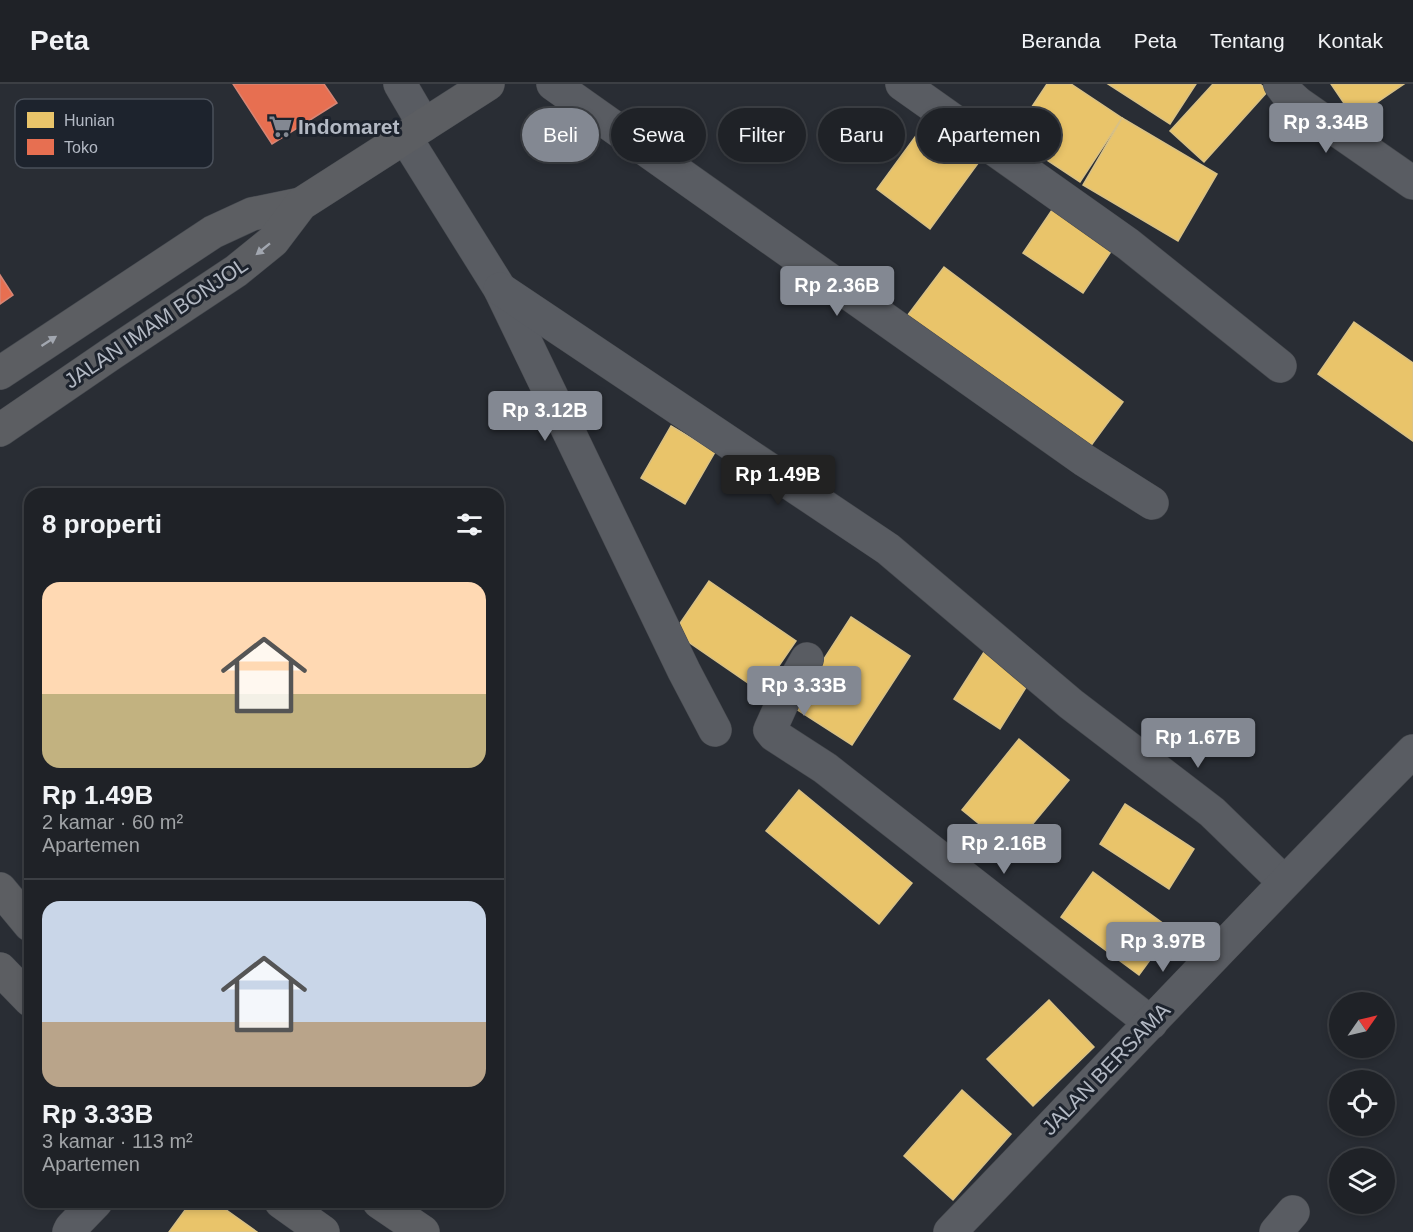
<!DOCTYPE html>
<html lang="id">
<head>
<meta charset="utf-8">
<style>
	:root { --surface:#1f2227; --page:#272a2f; --text:#f1f3f6; --muted:#a1a4a7; --line:#3c3f44; --accent:#838892 }
	body { margin:0; font-family:Helvetica,sans-serif; background:var(--page); color:var(--text); height:100vh; display:flex; flex-direction:column; font-size:22px; white-space:nowrap }
	* { box-sizing:border-box; margin:0 }
	p { font-size:20px; color:var(--muted) }
	.icon { flex:none; width:33px; height:33px; fill:none; stroke:currentColor; stroke-width:2; stroke-linecap:round; stroke-linejoin:round }
	.map { position:relative; flex:1; overflow:hidden }
	.side { position:absolute; left:24px; top:404px; width:480px; height:720px; display:flex; flex-direction:column; background:var(--surface); border-radius:18px; box-shadow:0 3px 9px #0003,0 0 0 2px var(--line) }
	.side>* { flex:none }
	.hud { position:absolute; left:522px; top:24px; width:570px; height:54px; display:flex; gap:12px }
	.needle { width:39px; rotate:56deg }
	.controls { position:absolute; left:1329px; top:908px; display:grid; gap:12px }
	.controls a { display:grid; place-items:center; width:66px; height:66px; border-radius:50%; background:var(--surface); box-shadow:0 3px 9px #0003,0 0 0 2px var(--line); font-size:30px }
	.price { position:absolute; translate:-50% -51px; padding:0 14px; border-radius:6px; background:var(--accent); color:#fff; font-size:20px; line-height:39px; filter:drop-shadow(0 2px 3px #0008) }
	.price::after { content:''; position:absolute; left:50%; top:36px; width:18px; height:14px; margin-left:-9px; background:inherit; clip-path:polygon(0 0,100% 0,50% 100%) }
	.price.on { background:#222; color:#fff }
	ul { padding:0; list-style:none }
	li { display:grid; align-content:center; gap:12px; height:318px; padding:0 18px }
	li+li { border-top:2px solid var(--line) }
	li span { display:grid; place-items:center; height:186px; border-radius:18px; color:#555 }
	li>.icon { margin-inline-start:auto }
	span .icon { width:108px; height:108px; fill:#fffc; stroke-width:1 }
	li b { font-size:26px }
	h2 { display:flex; justify-content:space-between; align-items:center; height:72px; padding:0 18px; font-size:26px }
	.chip { padding:0 21px; border-radius:27px; background:var(--surface); box-shadow:0 3px 9px #0003,0 0 0 2px var(--line); font-size:21px; line-height:54px }
	.chip.on { background:var(--accent); color:#fff }
	header { display:flex; align-items:center; gap:36px; box-sizing:border-box; height:84px; padding:0 30px; background:var(--surface); border-bottom:2px solid var(--line) }
	header strong { font-size:28px }
	nav { display:flex; gap:33px; margin-inline-start:auto; font-size:21px }
	.map>svg:first-child { display:block }
	.homes { fill:#e9c46a; stroke:#d9c185; stroke-width:1.5 }
	.shops { fill:#e76f51; stroke:#d78574; stroke-width:1.5 }
	.lines { fill:none; stroke-linecap:round; stroke-linejoin:round }
	.minor-casing { stroke:#45484d; stroke-width:34 }
	.trunk-casing { stroke:#45494f; stroke-width:34 }
	.minor { stroke:#595c62; stroke-width:33 }
	.trunk { stroke:#5c5e62; stroke-width:33 }
	.oneway { fill:#a2a7b0 }
	.labels { text-anchor:middle; stroke-width:6; stroke-linejoin:round; paint-order:stroke }
	.poi-label { font-size:21px; font-weight:bold; fill:#b3b9c4; stroke:#1d232d; text-anchor:start }
	.street-label { font-size:21px; fill:#b3b9c4; stroke:#1d232d }
	.key { fill:#1d232d; stroke:#4a505a; stroke-width:1.5 }
	.key-label { font-size:16px; fill:#b3b9c4 }
</style>
</head>
<body>
<header>
<strong>Peta</strong>
<nav><a>Beranda</a><a>Peta</a><a>Tentang</a><a>Kontak</a></nav>
</header>
<div class="map">
<svg width="1413" height="1148" viewBox="0 0 1413 1148">
	<rect width="100%" height="100%" fill="#292d34"/>
	<g class="homes">
		<path d="M1047,0H1071L1122,34L1080,98L1012,53Z"/>
		<path d="M1108,0H1196L1170,40Z"/>
		<path d="M1213,0H1260L1268,7L1204,78L1170,47Z"/>
		<path d="M1331,0H1404L1354,34Z"/>
		<path d="M934,27L987,67L930,145L877,105Z"/>
		<path d="M1122,34L1217,90L1178,157L1083,101Z"/>
		<path d="M1054,123L1114,163L1083,209L1023,169Z"/>
		<path d="M944,183L1123,318L1087,367L907,232Z"/>
		<path d="M1354,238L1413,279V357L1318,290Z"/>
		<path d="M671,342L715,368L685,420L641,394Z"/>
		<path d="M709,497L796,557L761,608L674,548Z"/>
		<path d="M851,533L910,572L852,661L793,623Z"/>
		<path d="M984,568L1030,597L1000,645L954,615Z"/>
		<path d="M1019,655L1069,696L1011,766L962,726Z"/>
		<path d="M799,706L912,799L879,840L766,747Z"/>
		<path d="M1125,720L1194,765L1169,805L1100,760Z"/>
		<path d="M1093,788L1172,846L1139,891L1061,833Z"/>
		<path d="M1049,916L1094,963L1033,1022L987,975Z"/>
		<path d="M962,1006L1011,1050L953,1116L904,1072Z"/>
		<path d="M191,1118H215L257,1148H169Z"/>
	</g>
	<g class="shops">
		<path d="M233,0H324L337,19L272,60Z"/>
		<path d="M0,191L13,211L0,220Z"/>
	</g>
	<g class="lines">
		<defs>
			<g id="minor">
				<path d="M400,0L424,41"/>
				<path d="M553,0L1084,376L1152,419"/>
				<path d="M902,0L1128,160L1280,282"/>
				<path d="M1280,0L1286,8L1298,19L1413,99"/>
				<path d="M405,53L500,205L684,587L715,646"/>
				<path d="M500,205L888,465L1071,620L1212,728L1284,798"/>
				<path d="M807,575L784,615L770,646L774,651L825,684L1151,939"/>
				<path d="M69,1148L71,1144L96,1118"/>
				<path d="M950,1148C1104,988 1257,825 1413,667"/>
				<path d="M1276,1148L1293,1128"/>
			</g>
			<g id="trunk">
				<path d="M0,289L213,148L252,130L301,120"/>
				<path d="M0,346L111,270L236,187L273,157L301,120L488,0"/>
				<path d="M0,805L30,841"/>
				<path d="M0,885L30,916"/>
				<path d="M281,1118L323,1148"/>
				<path d="M379,1118L423,1148"/>
			</g>
		</defs>
		<use href="#minor" class="minor-casing"/>
		<use href="#trunk" class="trunk-casing"/>
		<use href="#minor" class="minor"/>
		<use href="#trunk" class="trunk"/>
	</g>
	<defs><path id="oneway-solid" d="M-6-.8H1V-3.2L6.5 0L1 3.2V.8H-6Z" transform="scale(1.5)"/></defs>
	<g class="oneway">
		<use href="#oneway-solid" transform="translate(263 165) rotate(141)"/>
		<use href="#oneway-solid" transform="translate(49 257) rotate(-33)"/>
	</g>
	<defs>
		<symbol id="supermarket-bare" viewBox="-9 -9 18 18"><path d="M-6-5.5h2.5l.6 2H6L4.5 2H-2.5L-4.4-4H-6ZM-1.5 3.2a1.3 1.3 0 1 0 .1 0ZM3 3.2a1.3 1.3 0 1 0 .1 0Z" fill="#838892" stroke="#1d232d" stroke-width="2.5" paint-order="stroke"/></symbol>
	</defs>
	<g fill-rule="evenodd">
		<use href="#supermarket-bare" x="264" y="26" width="33" height="33"/>
	</g>
	<g class="labels">
		<g class="poi-label">
			<text x="298" y="50">Indomaret</text>
		</g>
		<g class="street-label">
			<text transform="translate(156 239) rotate(-34)" y="7">JALAN IMAM BONJOL</text>
			<text transform="translate(1106 985) rotate(-46)" y="7">JALAN BERSAMA</text>
		</g>
	</g>
	<rect x="15" y="15" width="198" height="69" rx="9" class="key"/>
	<rect x="27" y="28" width="27" height="16" fill="#e9c46a"/>
	<rect x="27" y="55" width="27" height="16" fill="#e76f51"/>
	<g class="key-label">
		<text x="64" y="42">Hunian</text>
		<text x="64" y="69">Toko</text>
	</g>
</svg>
<div class="controls">
<a><svg class="needle" viewBox="-14 -14 28 28"><path d="M0-13l5 13h-10z" fill="#e53935"/><path d="M0 13l5-13h-10z" fill="#a1a4a7"/></svg></a>
<a><svg class="icon" aria-label="locate" viewBox="0 0 24 24"><circle cx="12" cy="12" r="6"/><path d="M12 2v4M12 18v4M2 12h4M18 12h4"/></svg></a>
<a><svg class="icon" aria-label="layers" viewBox="0 0 24 24"><path d="M12 4l9 5-9 5-9-5zM3 14l9 5 9-5"/></svg></a>
</div>
<b class="price" style="left:1326px;top:70px">Rp 3.34B</b>
<b class="price" style="left:837px;top:233px">Rp 2.36B</b>
<b class="price" style="left:545px;top:358px">Rp 3.12B</b>
<b class="price on" style="left:778px;top:422px">Rp 1.49B</b>
<b class="price" style="left:804px;top:633px">Rp 3.33B</b>
<b class="price" style="left:1198px;top:685px">Rp 1.67B</b>
<b class="price" style="left:1004px;top:791px">Rp 2.16B</b>
<b class="price" style="left:1163px;top:889px">Rp 3.97B</b>
<div class="hud">
<a class="chip on">Beli</a>
<a class="chip">Sewa</a>
<a class="chip">Filter</a>
<a class="chip">Baru</a>
<a class="chip">Apartemen</a>
</div>
<section class="side">
<h2>8 properti<svg class="icon" aria-label="filters" viewBox="0 0 24 24"><path d="M4 7h16M4 17h16"/><circle cx="9" cy="7" r="2"/><circle cx="15" cy="17" r="2"/></svg></h2>
<ul>
<li><span style="background:linear-gradient(#ffd9b3 60%,#c2b280 0)"><svg class="icon" aria-label="home" viewBox="0 0 24 24"><path d="M3 11l9-7 9 7M6 9v11h12V9"/></svg></span><div><b>Rp 1.49B</b><p>2 kamar · 60 m²</p><p>Apartemen</p></div></li>
<li><span style="background:linear-gradient(#c9d6e8 65%,#b9a48a 0)"><svg class="icon" aria-label="home" viewBox="0 0 24 24"><path d="M3 11l9-7 9 7M6 9v11h12V9"/></svg></span><div><b>Rp 3.33B</b><p>3 kamar · 113 m²</p><p>Apartemen</p></div></li>
</ul>
</section>
</div>
</body>
</html>
